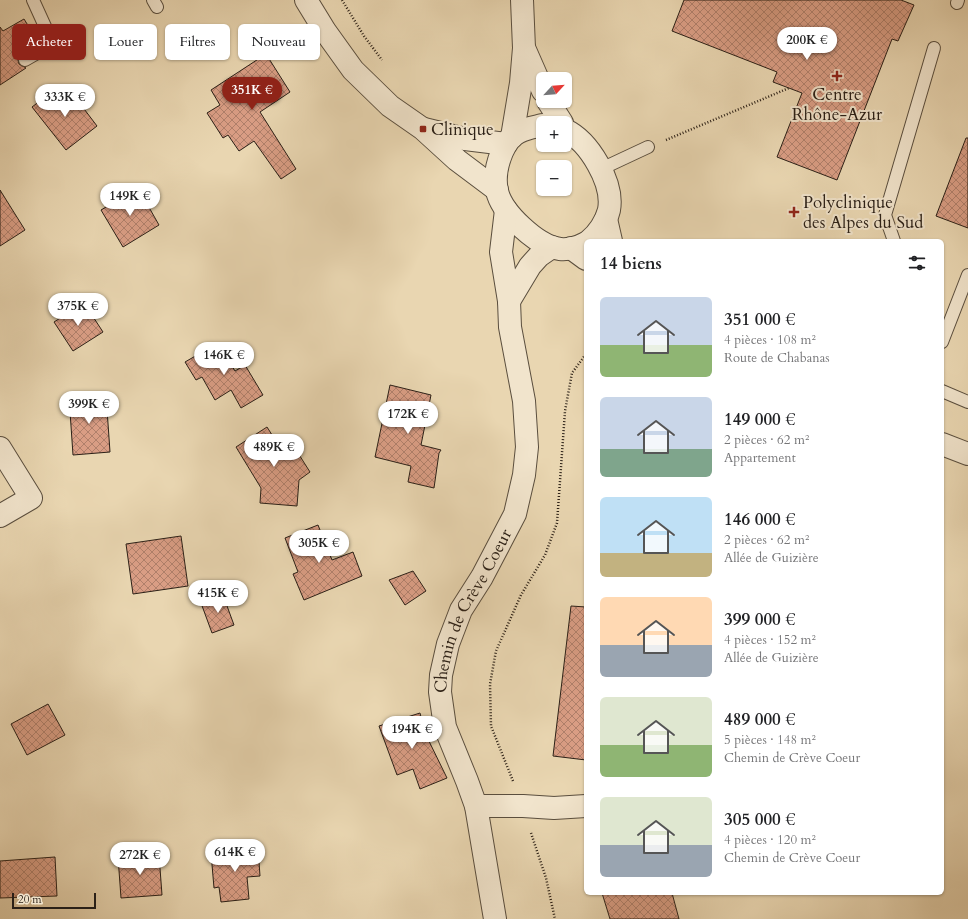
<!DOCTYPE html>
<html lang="fr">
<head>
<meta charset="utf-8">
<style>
	:root { --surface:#fff; --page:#f6f6f6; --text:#202124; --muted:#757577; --accent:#8f2418 }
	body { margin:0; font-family:Cardo,serif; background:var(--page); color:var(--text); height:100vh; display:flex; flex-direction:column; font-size:15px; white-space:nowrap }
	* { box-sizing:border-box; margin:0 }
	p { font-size:13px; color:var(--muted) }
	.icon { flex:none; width:22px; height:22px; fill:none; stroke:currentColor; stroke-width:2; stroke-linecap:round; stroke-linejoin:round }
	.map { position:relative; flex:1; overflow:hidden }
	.side { position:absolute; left:584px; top:239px; width:360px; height:656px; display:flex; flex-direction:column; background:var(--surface); border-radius:6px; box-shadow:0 1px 3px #0004 }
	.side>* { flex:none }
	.guide { position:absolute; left:12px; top:24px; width:380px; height:36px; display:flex; gap:8px }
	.needle { width:26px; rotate:64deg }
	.fabs { position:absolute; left:536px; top:72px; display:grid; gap:8px }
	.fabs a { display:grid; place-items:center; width:36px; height:36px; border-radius:6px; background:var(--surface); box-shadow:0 1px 3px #0004; font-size:20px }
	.scale { position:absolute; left:12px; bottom:10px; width:84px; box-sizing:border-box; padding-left:4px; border:2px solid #2b2017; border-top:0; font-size:11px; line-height:14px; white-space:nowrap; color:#2b2017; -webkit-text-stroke:3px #f1e4cc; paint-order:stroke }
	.price { position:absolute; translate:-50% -34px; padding:0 9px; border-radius:14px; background:#fff; color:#222; font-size:13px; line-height:26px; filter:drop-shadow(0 1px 2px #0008) }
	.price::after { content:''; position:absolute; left:50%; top:24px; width:12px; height:9px; margin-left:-6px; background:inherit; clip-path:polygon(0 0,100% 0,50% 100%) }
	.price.active { background:var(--accent); color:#fff }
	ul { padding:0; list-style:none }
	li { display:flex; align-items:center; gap:12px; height:100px; padding:0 16px }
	li span { display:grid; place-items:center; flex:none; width:112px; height:80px; border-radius:6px; color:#555 }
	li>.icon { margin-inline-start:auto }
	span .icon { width:48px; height:48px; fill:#fffc; stroke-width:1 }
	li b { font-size:17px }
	h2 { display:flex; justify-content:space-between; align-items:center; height:48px; padding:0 16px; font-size:17px }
	.tag { padding:0 14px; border-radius:6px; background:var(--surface); box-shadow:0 1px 3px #0004; font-size:14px; line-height:36px }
	.tag.active { background:var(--accent); color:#fff }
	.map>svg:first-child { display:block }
	.building { fill:url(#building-cross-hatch); stroke:#2b2017 }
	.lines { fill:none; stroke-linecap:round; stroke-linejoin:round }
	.service-casing { stroke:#5a4e3e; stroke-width:14 }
	.minor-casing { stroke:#5a4e3e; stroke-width:24 }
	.tertiary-casing { stroke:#5a4e3e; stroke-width:24 }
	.path { stroke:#2b2017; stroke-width:2.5; stroke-dasharray:1 2; stroke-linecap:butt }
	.service { stroke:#f1e4cc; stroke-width:12 }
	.minor { stroke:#f1e4cc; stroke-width:22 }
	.tertiary { stroke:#f1e4cc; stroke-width:22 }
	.poi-dot { fill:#8f2418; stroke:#f1e4cc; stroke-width:1.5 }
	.labels { text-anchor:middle; stroke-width:4; stroke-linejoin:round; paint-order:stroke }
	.poi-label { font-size:17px; fill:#2b2017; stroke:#f1e4cc; text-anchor:start }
	.street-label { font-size:17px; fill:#2b2017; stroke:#f1e4cc }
</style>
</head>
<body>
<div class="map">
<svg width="968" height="919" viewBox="0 0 968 919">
	<defs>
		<pattern id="building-cross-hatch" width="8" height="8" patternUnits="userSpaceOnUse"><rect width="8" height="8" fill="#d99d84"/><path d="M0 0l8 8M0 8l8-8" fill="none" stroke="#b0806b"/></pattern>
	</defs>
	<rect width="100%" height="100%" fill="#e9d6b1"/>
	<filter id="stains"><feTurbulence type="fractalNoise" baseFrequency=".005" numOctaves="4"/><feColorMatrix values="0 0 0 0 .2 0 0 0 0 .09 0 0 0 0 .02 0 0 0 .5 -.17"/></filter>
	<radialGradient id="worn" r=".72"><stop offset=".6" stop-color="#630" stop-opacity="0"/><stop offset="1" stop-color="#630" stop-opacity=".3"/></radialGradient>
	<g class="building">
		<path d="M684,0H901L914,5L898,41L892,39L837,180L777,157L802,93L773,82L777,72L672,31Z"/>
		<path d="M24,19L39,43L21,53L18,57V60L19,64L26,68L0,85V27L3,31Z"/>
		<path d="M266,54L290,92L260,112L296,169L281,179L254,141L239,151L228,135L223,138L207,113L220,105L211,90Z"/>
		<path d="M57,88L68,102L75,97L97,126L66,150L32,107Z"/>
		<path d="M966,138H968V228L936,216Z"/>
		<path d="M138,188L159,225L123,247L101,210Z"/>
		<path d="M0,190L25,230L0,246Z"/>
		<path d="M84,303L103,332L73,351L54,322Z"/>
		<path d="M218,343L235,371L245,365L263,395L241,408L231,390L215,400L202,377L196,380L185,362Z"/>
		<path d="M390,385L431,395L421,445L441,450L439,453L434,488L408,482L411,466L375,457Z"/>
		<path d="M106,395L110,452L73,455L69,397Z"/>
		<path d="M267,427L281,449L291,442L310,472L299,480L297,506L260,503L261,488L236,447Z"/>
		<path d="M318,525L332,560L353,552L362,576L304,600L293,574L298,572L285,538Z"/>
		<path d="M181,536L188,586L133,594L126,544Z"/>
		<path d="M413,571L426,591L405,605L389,580Z"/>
		<path d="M223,595L234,625L212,633L201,603Z"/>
		<path d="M571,606L586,607V760L553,756Z"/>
		<path d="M48,704L65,735L27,755L11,724Z"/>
		<path d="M420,713L425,733L447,778L420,789L413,769L397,775L379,726Z"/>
		<path d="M258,848L260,876L247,877L249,899L221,902L219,887L214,888L211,853Z"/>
		<path d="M159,855L162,895L121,898L118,857Z"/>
		<path d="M55,857L57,896L0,898V861Z"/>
		<path d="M602,893H672L679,919H610Z"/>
	</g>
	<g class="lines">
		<defs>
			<g id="service">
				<path d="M153,0L157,7"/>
				<path d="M957,3L958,0"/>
				<path d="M25,60L53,44L33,0"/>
				<path d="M601,169L648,147"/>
				<path d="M894,241L885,215L934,48"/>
				<path d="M942,342L968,275"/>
				<path d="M942,391L968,402"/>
			</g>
			<g id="minor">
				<path d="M525,50L543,91"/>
				<path d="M548,101L562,123"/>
				<path d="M512,137L521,83L524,48L522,0"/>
				<path d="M606,219L611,241"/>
				<path d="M571,248L586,259"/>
				<path d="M942,444L968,454"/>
				<path d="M0,448L31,498L0,516"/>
				<path d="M476,806H523L554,808L586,806"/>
			</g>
			<g id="tertiary">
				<path d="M306,0L325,31L353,70L390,106L423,129L457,160L497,190"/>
				<path d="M543,125C535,127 526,128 519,132C510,136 506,143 502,152C497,164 494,178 497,191C502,213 537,246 560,249C568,250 579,247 586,243"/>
				<path d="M424,129L465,139L506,144"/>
				<path d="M565,130C589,141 614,183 609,210C606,222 598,234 589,241"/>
				<path d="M509,301L530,266L539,256L552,247"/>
				<path id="s1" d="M495,919L476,806L467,781L445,727L440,692L441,675L448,644L461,610L482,577L515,514L524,475L527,447L524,401L510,327L509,301L501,252L506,210"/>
			</g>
		</defs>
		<use href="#service" class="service-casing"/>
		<use href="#minor" class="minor-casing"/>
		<use href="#tertiary" class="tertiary-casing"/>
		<g class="path">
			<path d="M342,0L364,36L382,60"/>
			<path d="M666,140L789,88"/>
			<path d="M513,781L491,726L490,684L496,651L521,595L545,555L557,523L565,411L572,373L586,354"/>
			<path d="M531,833L546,878L555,919"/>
		</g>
		<use href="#service" class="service"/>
		<use href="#minor" class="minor"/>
		<use href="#tertiary" class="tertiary"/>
	</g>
	<g class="poi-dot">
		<path d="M835 70h4v4h4v4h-4v4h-4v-4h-4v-4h4z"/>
		<rect x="419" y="125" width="8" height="8" rx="2"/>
		<path d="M792 206h4v4h4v4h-4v4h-4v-4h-4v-4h4z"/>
	</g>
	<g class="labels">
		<g class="poi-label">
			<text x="837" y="100" text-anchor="middle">Centre<tspan x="837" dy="20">Rhône-Azur</tspan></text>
			<text x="431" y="135">Clinique</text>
			<text x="803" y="208">Polyclinique<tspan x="803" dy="20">des Alpes du Sud</tspan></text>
		</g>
		<g class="street-label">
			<text dy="6" stroke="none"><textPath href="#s1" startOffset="323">Chemin de Crève Coeur</textPath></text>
		</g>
	</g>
	<rect width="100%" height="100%" filter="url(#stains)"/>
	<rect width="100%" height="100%" fill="url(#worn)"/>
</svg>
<div class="fabs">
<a><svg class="needle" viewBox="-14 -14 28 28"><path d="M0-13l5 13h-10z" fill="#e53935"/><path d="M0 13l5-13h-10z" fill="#757577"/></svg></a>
<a>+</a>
<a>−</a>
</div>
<div class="scale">20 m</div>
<b class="price" style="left:807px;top:61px">200K €</b>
<b class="price active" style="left:252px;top:111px">351K €</b>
<b class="price" style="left:65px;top:118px">333K €</b>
<b class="price" style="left:130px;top:217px">149K €</b>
<b class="price" style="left:78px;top:327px">375K €</b>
<b class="price" style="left:224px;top:376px">146K €</b>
<b class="price" style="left:89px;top:425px">399K €</b>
<b class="price" style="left:408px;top:435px">172K €</b>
<b class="price" style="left:274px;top:468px">489K €</b>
<b class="price" style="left:319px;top:564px">305K €</b>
<b class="price" style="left:218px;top:614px">415K €</b>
<b class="price" style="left:412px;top:750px">194K €</b>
<b class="price" style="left:235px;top:873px">614K €</b>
<b class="price" style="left:140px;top:876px">272K €</b>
<div class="guide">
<a class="tag active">Acheter</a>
<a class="tag">Louer</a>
<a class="tag">Filtres</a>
<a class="tag">Nouveau</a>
</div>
<section class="side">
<h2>14 biens<svg class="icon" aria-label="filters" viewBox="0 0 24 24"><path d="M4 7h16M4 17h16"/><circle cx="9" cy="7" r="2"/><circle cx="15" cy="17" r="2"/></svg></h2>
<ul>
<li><span style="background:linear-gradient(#c9d6e8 60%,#8fb573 0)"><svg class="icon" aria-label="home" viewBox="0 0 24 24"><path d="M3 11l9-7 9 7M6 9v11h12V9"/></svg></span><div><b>351 000 €</b><p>4 pièces · 108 m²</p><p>Route de Chabanas</p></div></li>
<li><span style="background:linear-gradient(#c9d6e8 65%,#7fa58c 0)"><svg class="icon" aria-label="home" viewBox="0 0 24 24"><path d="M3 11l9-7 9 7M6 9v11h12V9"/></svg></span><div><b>149 000 €</b><p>2 pièces · 62 m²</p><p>Appartement</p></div></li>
<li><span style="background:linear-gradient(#bfe0f5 70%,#c2b280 0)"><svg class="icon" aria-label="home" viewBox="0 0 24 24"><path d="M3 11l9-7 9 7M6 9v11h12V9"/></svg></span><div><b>146 000 €</b><p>2 pièces · 62 m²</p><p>Allée de Guizière</p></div></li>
<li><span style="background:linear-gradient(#ffd9b3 60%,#9aa5b1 0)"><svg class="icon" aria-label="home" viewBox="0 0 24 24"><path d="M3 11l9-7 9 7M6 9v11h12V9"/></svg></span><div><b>399 000 €</b><p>4 pièces · 152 m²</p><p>Allée de Guizière</p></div></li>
<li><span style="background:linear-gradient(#dfe7d0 60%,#8fb573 0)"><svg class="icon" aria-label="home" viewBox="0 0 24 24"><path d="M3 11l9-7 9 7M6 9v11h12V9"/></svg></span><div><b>489 000 €</b><p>5 pièces · 148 m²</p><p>Chemin de Crève Coeur</p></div></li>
<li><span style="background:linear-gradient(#dfe7d0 60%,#9aa5b1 0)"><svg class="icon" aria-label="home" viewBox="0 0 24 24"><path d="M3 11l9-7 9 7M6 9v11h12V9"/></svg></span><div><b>305 000 €</b><p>4 pièces · 120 m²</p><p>Chemin de Crève Coeur</p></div></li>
</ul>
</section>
</div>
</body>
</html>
